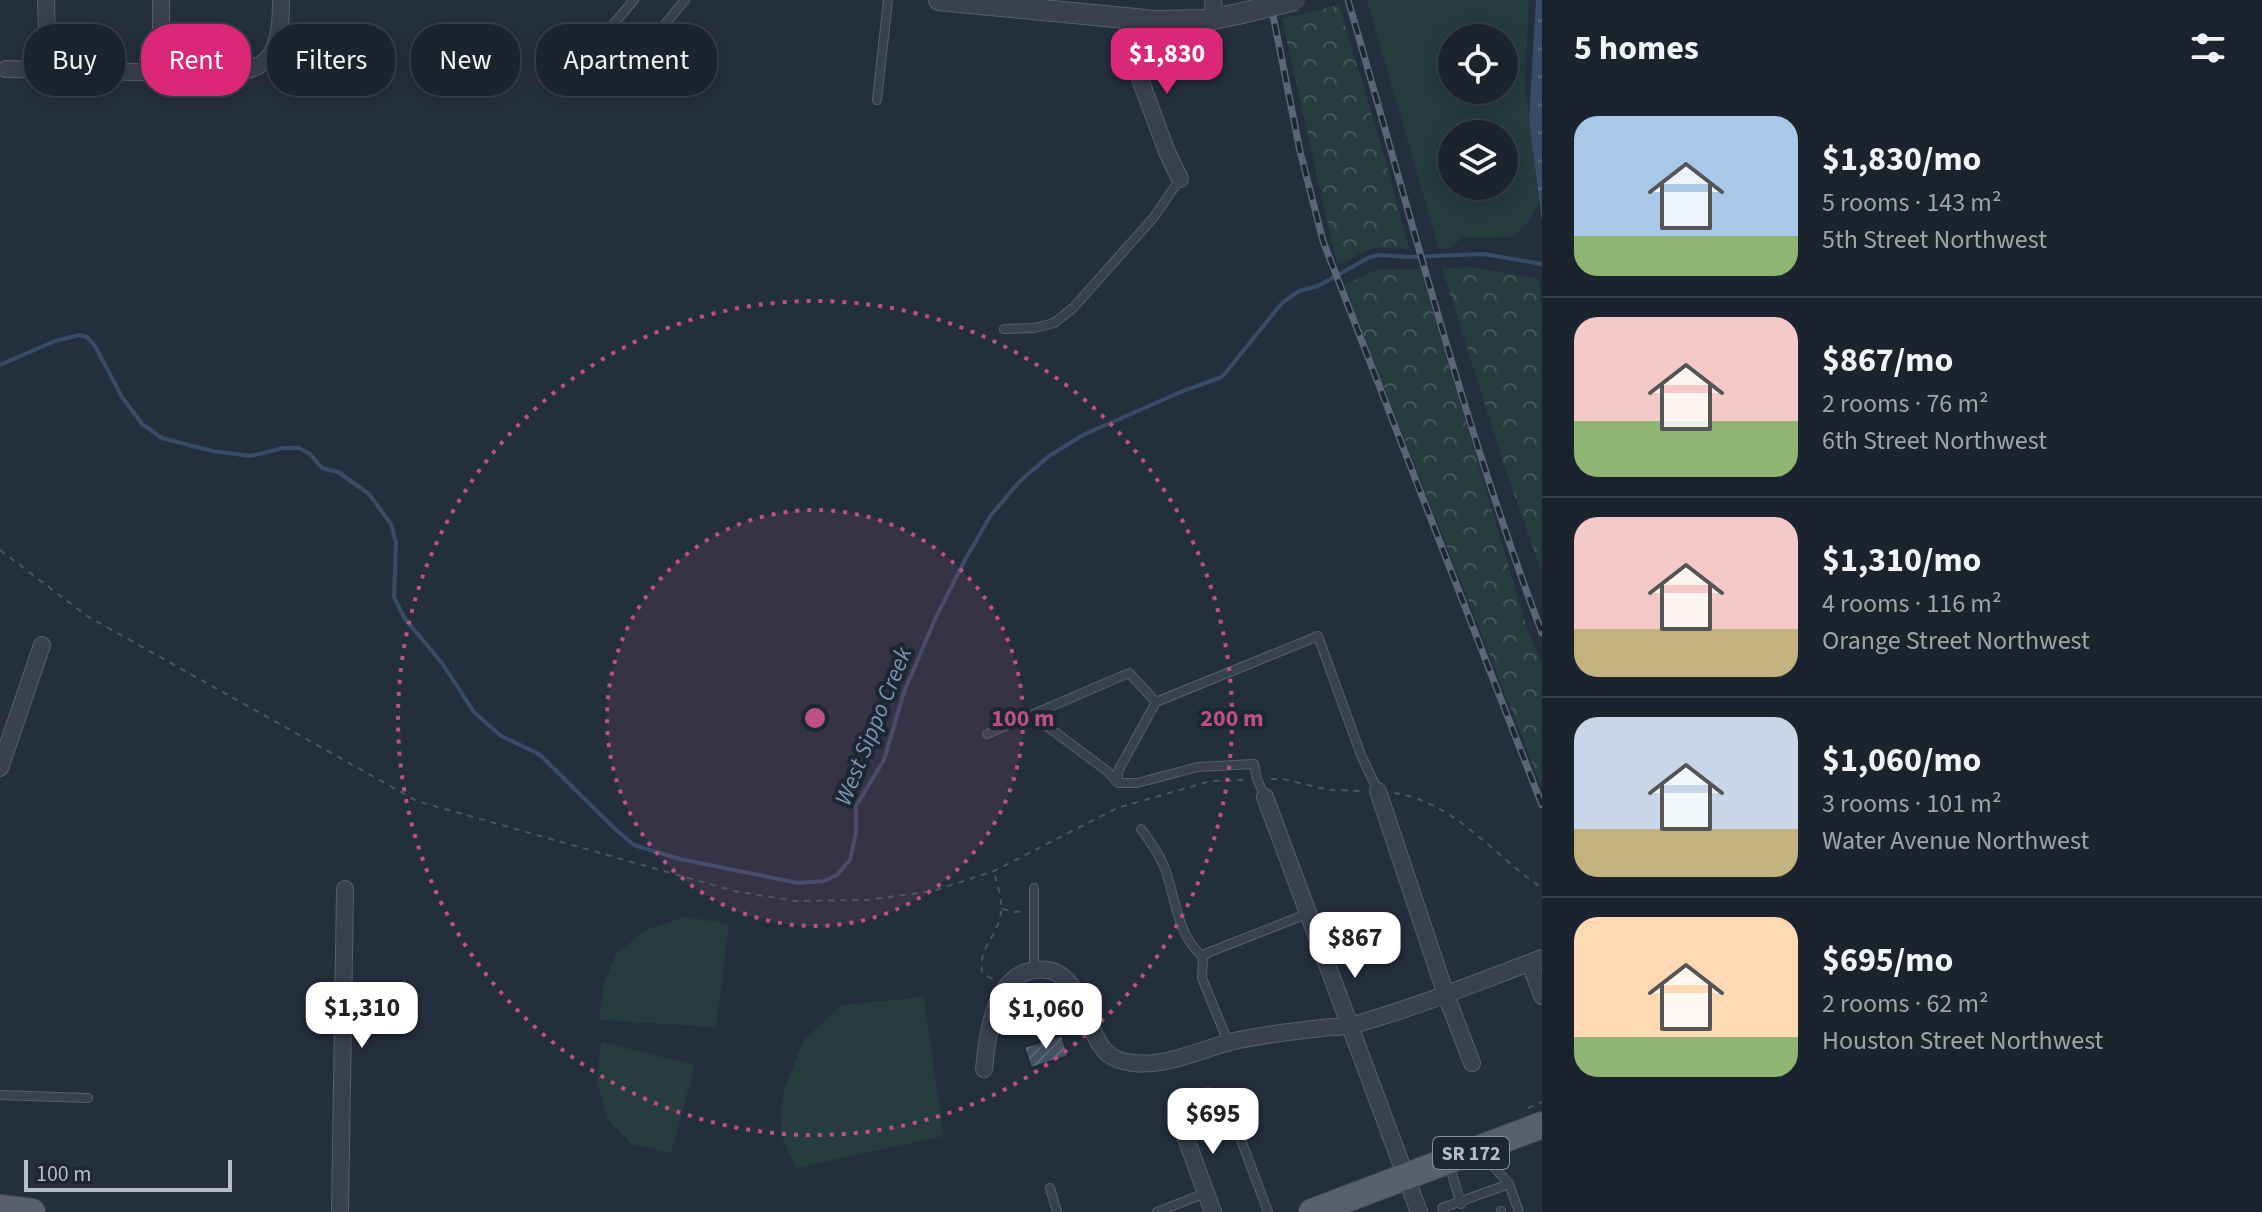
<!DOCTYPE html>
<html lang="en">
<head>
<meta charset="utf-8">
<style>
	:root { --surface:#1b232e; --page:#282f3a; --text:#f1f3f6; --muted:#a0a4aa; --line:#39404a; --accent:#db2777 }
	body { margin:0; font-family:"Source Sans 3",sans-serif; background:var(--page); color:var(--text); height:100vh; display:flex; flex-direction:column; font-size:30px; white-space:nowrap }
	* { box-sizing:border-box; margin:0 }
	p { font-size:26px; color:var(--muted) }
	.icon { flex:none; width:44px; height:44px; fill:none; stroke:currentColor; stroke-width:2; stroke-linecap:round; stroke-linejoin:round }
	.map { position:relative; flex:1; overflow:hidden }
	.details { display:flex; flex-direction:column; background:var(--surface); width:720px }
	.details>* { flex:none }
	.guide { position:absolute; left:24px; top:24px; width:760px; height:72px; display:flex; gap:16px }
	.buttons { position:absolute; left:1438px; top:24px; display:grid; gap:16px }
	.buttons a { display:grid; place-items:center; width:80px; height:80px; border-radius:50%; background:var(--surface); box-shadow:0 4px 20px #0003,0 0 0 2px var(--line); font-size:40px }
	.scale { position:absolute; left:24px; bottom:20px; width:208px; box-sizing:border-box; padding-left:8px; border:4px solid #b4bcc9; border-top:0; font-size:22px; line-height:28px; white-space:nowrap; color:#b4bcc9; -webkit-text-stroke:6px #1d2633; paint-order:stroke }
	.price { position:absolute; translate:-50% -68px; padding:0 18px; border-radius:16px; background:#fff; color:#222; font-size:26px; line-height:52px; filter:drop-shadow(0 2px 4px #0008) }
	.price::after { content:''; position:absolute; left:50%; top:48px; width:24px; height:18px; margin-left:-12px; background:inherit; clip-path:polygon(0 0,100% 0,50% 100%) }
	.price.current { background:var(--accent); color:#fff }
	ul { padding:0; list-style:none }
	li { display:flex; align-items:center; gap:24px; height:200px; padding:0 32px }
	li+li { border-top:2px solid var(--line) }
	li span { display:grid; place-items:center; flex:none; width:224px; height:160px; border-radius:24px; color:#555 }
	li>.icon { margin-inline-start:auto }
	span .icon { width:96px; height:96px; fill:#fffc; stroke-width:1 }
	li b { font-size:34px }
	h2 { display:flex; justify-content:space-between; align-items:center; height:96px; padding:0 32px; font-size:34px }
	.pill { padding:0 28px; border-radius:32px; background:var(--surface); box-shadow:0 4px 20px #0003,0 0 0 2px var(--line); font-size:28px; line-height:72px }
	.pill.current { background:var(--accent); color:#fff }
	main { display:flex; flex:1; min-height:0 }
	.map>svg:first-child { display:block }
	.green { fill:#263c3f; fill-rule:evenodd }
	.forest { fill:url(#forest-crowns) }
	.water { fill:url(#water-ripples) }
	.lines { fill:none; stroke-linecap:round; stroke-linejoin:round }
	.stream { stroke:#394c67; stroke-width:4 }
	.building { fill:url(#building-hatch); stroke:#1f2835; stroke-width:2 }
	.service-casing { stroke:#565f6c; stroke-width:10 }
	.minor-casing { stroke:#565f6c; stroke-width:18 }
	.tertiary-casing { stroke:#565f6c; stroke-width:22 }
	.primary-casing { stroke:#414a57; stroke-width:28 }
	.path { stroke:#44595c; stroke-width:2; stroke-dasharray:6 6; stroke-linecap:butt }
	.service { stroke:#38414e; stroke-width:8 }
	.minor { stroke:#38414e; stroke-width:16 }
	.tertiary { stroke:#38414e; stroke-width:20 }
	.primary { stroke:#56606e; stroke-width:26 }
	.rail-casing { stroke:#5a6575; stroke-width:7 }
	.rail { stroke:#1d2633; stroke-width:4; stroke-dasharray:12; stroke-linecap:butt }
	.tertiary-bridge-casing { stroke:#565f6c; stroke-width:22; stroke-linecap:butt }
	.tertiary-bridge { stroke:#38414e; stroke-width:20 }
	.ring { fill:none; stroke:#bd5182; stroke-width:4; stroke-dasharray:4 8 }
	.labels { text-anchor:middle; stroke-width:8; stroke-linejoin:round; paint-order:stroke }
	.shield { fill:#1d2633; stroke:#878f9c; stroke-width:2 }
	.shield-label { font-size:20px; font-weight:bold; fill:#b4bcc9 }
	.water-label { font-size:24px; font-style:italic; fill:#7c92b1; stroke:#1d2633 }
	.centre { fill:#bd5182; stroke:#1d2633; stroke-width:4 }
	.ring-label { font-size:24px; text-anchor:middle; font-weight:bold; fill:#bd5182; stroke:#1d2633; stroke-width:8; stroke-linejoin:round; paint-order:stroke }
</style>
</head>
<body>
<main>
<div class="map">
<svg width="1542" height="1212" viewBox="0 0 1542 1212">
	<defs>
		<pattern id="forest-crowns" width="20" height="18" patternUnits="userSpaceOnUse" patternTransform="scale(2)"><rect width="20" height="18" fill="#263c3f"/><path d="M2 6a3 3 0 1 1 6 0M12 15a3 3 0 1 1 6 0" fill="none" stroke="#435659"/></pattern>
		<pattern id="water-ripples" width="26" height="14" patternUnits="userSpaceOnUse" patternTransform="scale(2)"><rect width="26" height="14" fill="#394c67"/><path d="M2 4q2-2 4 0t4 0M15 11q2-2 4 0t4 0" fill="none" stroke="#53647b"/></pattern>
		<pattern id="building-hatch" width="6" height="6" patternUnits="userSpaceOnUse" patternTransform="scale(2)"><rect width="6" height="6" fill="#455162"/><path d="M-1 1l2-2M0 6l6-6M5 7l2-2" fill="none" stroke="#5d6877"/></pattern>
	</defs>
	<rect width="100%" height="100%" fill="#242f3e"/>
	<g class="green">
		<path d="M1367,0H1529L1525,83L1539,203L1530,220L1513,237L1462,238L1448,249H1439ZM1452,38H1504V90H1452ZM1452,134H1504V186H1452Z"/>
		<path d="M686,917L729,924L716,1027L599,1020L603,986L616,954L646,930Z"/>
		<path d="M924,997L944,1136L795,1168L780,1131L784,1089L803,1041L842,1005Z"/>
		<path d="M601,1042L695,1065L671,1153L631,1144L607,1119L597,1080Z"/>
	</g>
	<g class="forest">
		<path d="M1339,5L1384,155L1409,249C1378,247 1370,244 1344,264L1337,263L1333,247L1282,19Z"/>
		<path d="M1469,267L1539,279L1542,309V573L1506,471L1442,268Z"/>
		<path d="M1420,269L1528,631L1542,664V788L1344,285L1376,270Z"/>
	</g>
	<path class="water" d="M1536,0H1542V222L1529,120Z"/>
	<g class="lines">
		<path class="stream" d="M0,365L55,341L79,335L87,337L95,346L122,397L142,424L162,438L212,451L251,456L283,448H299L310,454L322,468L338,472L369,494L391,524L396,543L394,597L405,619L442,663L474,712L501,736L539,754L614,828L634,845L680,859L798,883L824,881L837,875L850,860L856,832V806L884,760L904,692L936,617L966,558L991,515L1020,481L1049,456L1085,434L1183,391L1222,377L1282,303L1299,291L1318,286L1370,257L1380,255L1408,257L1483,254L1542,264"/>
	</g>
	<path class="building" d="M1062,1035L1068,1056L1031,1068L1024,1047Z"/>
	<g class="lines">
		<defs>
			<g id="service">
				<path d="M634,0L610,28L641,53L685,0"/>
				<path d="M877,100L888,0"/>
				<path d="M1004,329L1034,328L1054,323L1073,308L1154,217L1180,179"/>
				<path d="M1032,715L1107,771L1117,782"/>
				<path d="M987,734L1129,673L1156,702"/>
				<path d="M1265,797L1257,779L1254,764L1198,767L1137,783H1118V771L1156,702L1318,636L1361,755L1378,791"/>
				<path d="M1141,829C1150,841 1158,852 1164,866C1176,897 1176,934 1203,957"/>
				<path d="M1034,970V888"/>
				<path d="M1228,1042L1202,978L1203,957L1207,953L1309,913"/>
				<path d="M0,1095L88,1098"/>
				<path d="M1177,1114C1186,1095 1205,1087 1225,1097L1268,1212"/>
				<path d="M1481,1152L1509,1184"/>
				<path d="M1449,1164L1461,1204"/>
				<path d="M1050,1188L1057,1212"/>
				<path d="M1501,1211V1212"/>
				<path d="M1157,1212L1206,1193"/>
				<path d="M1444,1212L1442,1208L1509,1184L1519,1212"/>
			</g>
			<g id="minor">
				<path d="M46,0L47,39"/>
				<path d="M1213,0L1214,18"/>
				<path d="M1127,20L1130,52L1167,152L1180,179"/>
				<path d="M161,42V0"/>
				<path d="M6,69L222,74C274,72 281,48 281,0"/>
				<path d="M0,768L42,645"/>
				<path d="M1378,791L1446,995L1472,1063"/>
				<path d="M1265,797L1419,1212"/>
				<path d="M1530,963L1542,996"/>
				<path d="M984,1069C987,1039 993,979 1030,971C1081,958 1082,1027 1106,1052C1113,1059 1124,1062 1133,1063C1169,1067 1205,1047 1239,1040C1267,1034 1295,1031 1323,1028C1333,1026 1344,1028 1353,1025C1418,1007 1480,981 1542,958"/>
				<path d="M1177,1114L1213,1212"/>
				<path d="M340,1212L345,889"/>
			</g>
			<path id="tertiary" d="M939,0L1156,21L1208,20L1238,14"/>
			<g id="primary">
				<path d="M0,1208L32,1212"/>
				<path d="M1312,1212L1542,1125"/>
			</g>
		</defs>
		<use href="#service" class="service-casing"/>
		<use href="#minor" class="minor-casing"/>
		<use href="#tertiary" class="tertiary-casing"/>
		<use href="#primary" class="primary-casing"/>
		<g class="path">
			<path d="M0,550L87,616L417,801L734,891L795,901L867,900L933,891L994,871L1117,808L1211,781L1245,780"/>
			<path d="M1271,779H1283L1329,790L1363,791"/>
			<path d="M1394,793C1455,802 1493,855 1542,888"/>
			<path d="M1002,909L1015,912L1023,911"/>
			<path d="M992,979L982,973C979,946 994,941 1000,918C1004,904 998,887 994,873"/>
			<path d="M1528,1108L1542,1102"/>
		</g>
		<use href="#service" class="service"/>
		<use href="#minor" class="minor"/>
		<use href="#tertiary" class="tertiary"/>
		<use href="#primary" class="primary"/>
		<defs>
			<g id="rail">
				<path d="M1270,0L1300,151L1323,241L1542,805"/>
				<path d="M1348,0C1410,212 1464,427 1542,633"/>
			</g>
		</defs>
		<use href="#rail" class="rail-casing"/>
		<use href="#rail" class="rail"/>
		<defs>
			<path id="tertiary-bridge" d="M1238,14L1295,0"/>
		</defs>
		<use href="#tertiary-bridge" class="tertiary-bridge-casing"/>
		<use href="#tertiary-bridge" class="tertiary-bridge"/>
	</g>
	<circle cx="815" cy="718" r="208" fill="#bd5182" fill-opacity=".12"/>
	<g class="ring">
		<circle cx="815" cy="718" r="208"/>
		<circle cx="815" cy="718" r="417"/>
	</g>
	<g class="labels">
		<rect class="shield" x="1433" y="1137" width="76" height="32" rx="6"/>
		<g class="shield-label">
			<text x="1471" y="1160">SR 172</text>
		</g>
		<g class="water-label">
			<text transform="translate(873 726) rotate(-68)" y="8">West Sippo Creek</text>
		</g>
	</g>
	<circle cx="815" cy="718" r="12" class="centre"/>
	<g class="ring-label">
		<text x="1023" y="726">100 m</text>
		<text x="1232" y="726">200 m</text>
	</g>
</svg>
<div class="buttons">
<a><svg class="icon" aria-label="locate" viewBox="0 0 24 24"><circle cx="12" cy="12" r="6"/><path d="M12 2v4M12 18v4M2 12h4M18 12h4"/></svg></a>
<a><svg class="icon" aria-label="layers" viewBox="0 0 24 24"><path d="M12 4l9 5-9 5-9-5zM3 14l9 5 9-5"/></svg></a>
</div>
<div class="scale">100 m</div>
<b class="price current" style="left:1167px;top:96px">$1,830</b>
<b class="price" style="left:1355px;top:980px">$867</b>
<b class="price" style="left:362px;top:1050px">$1,310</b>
<b class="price" style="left:1046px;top:1051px">$1,060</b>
<b class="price" style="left:1213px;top:1156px">$695</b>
<div class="guide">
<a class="pill">Buy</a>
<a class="pill current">Rent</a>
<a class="pill">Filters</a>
<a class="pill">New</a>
<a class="pill">Apartment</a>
</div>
</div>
<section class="details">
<h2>5 homes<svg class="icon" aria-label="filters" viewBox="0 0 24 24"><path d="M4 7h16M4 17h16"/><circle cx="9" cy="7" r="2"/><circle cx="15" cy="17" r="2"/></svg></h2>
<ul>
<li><span style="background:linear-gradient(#a9c7e8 75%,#8fb573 0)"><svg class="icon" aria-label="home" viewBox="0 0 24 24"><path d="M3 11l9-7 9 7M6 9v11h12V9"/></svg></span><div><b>$1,830/mo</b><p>5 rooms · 143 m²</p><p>5th Street Northwest</p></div></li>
<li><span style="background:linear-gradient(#f6c9c9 65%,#8fb573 0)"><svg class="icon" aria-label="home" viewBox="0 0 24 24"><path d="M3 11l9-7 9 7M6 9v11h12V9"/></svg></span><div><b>$867/mo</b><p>2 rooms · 76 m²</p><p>6th Street Northwest</p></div></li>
<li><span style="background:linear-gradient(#f6c9c9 70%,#c2b280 0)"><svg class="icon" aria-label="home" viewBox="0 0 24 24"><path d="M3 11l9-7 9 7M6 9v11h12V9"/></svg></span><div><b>$1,310/mo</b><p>4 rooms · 116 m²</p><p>Orange Street Northwest</p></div></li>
<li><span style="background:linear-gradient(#c9d6e8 70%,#c2b280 0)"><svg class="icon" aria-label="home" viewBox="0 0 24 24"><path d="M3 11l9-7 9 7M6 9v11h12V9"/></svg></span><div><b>$1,060/mo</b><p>3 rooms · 101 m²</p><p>Water Avenue Northwest</p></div></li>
<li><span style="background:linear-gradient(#ffd9b3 75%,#8fb573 0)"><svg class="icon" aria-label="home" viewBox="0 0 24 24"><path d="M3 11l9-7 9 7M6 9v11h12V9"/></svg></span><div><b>$695/mo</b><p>2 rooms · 62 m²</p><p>Houston Street Northwest</p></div></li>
</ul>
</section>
</main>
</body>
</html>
